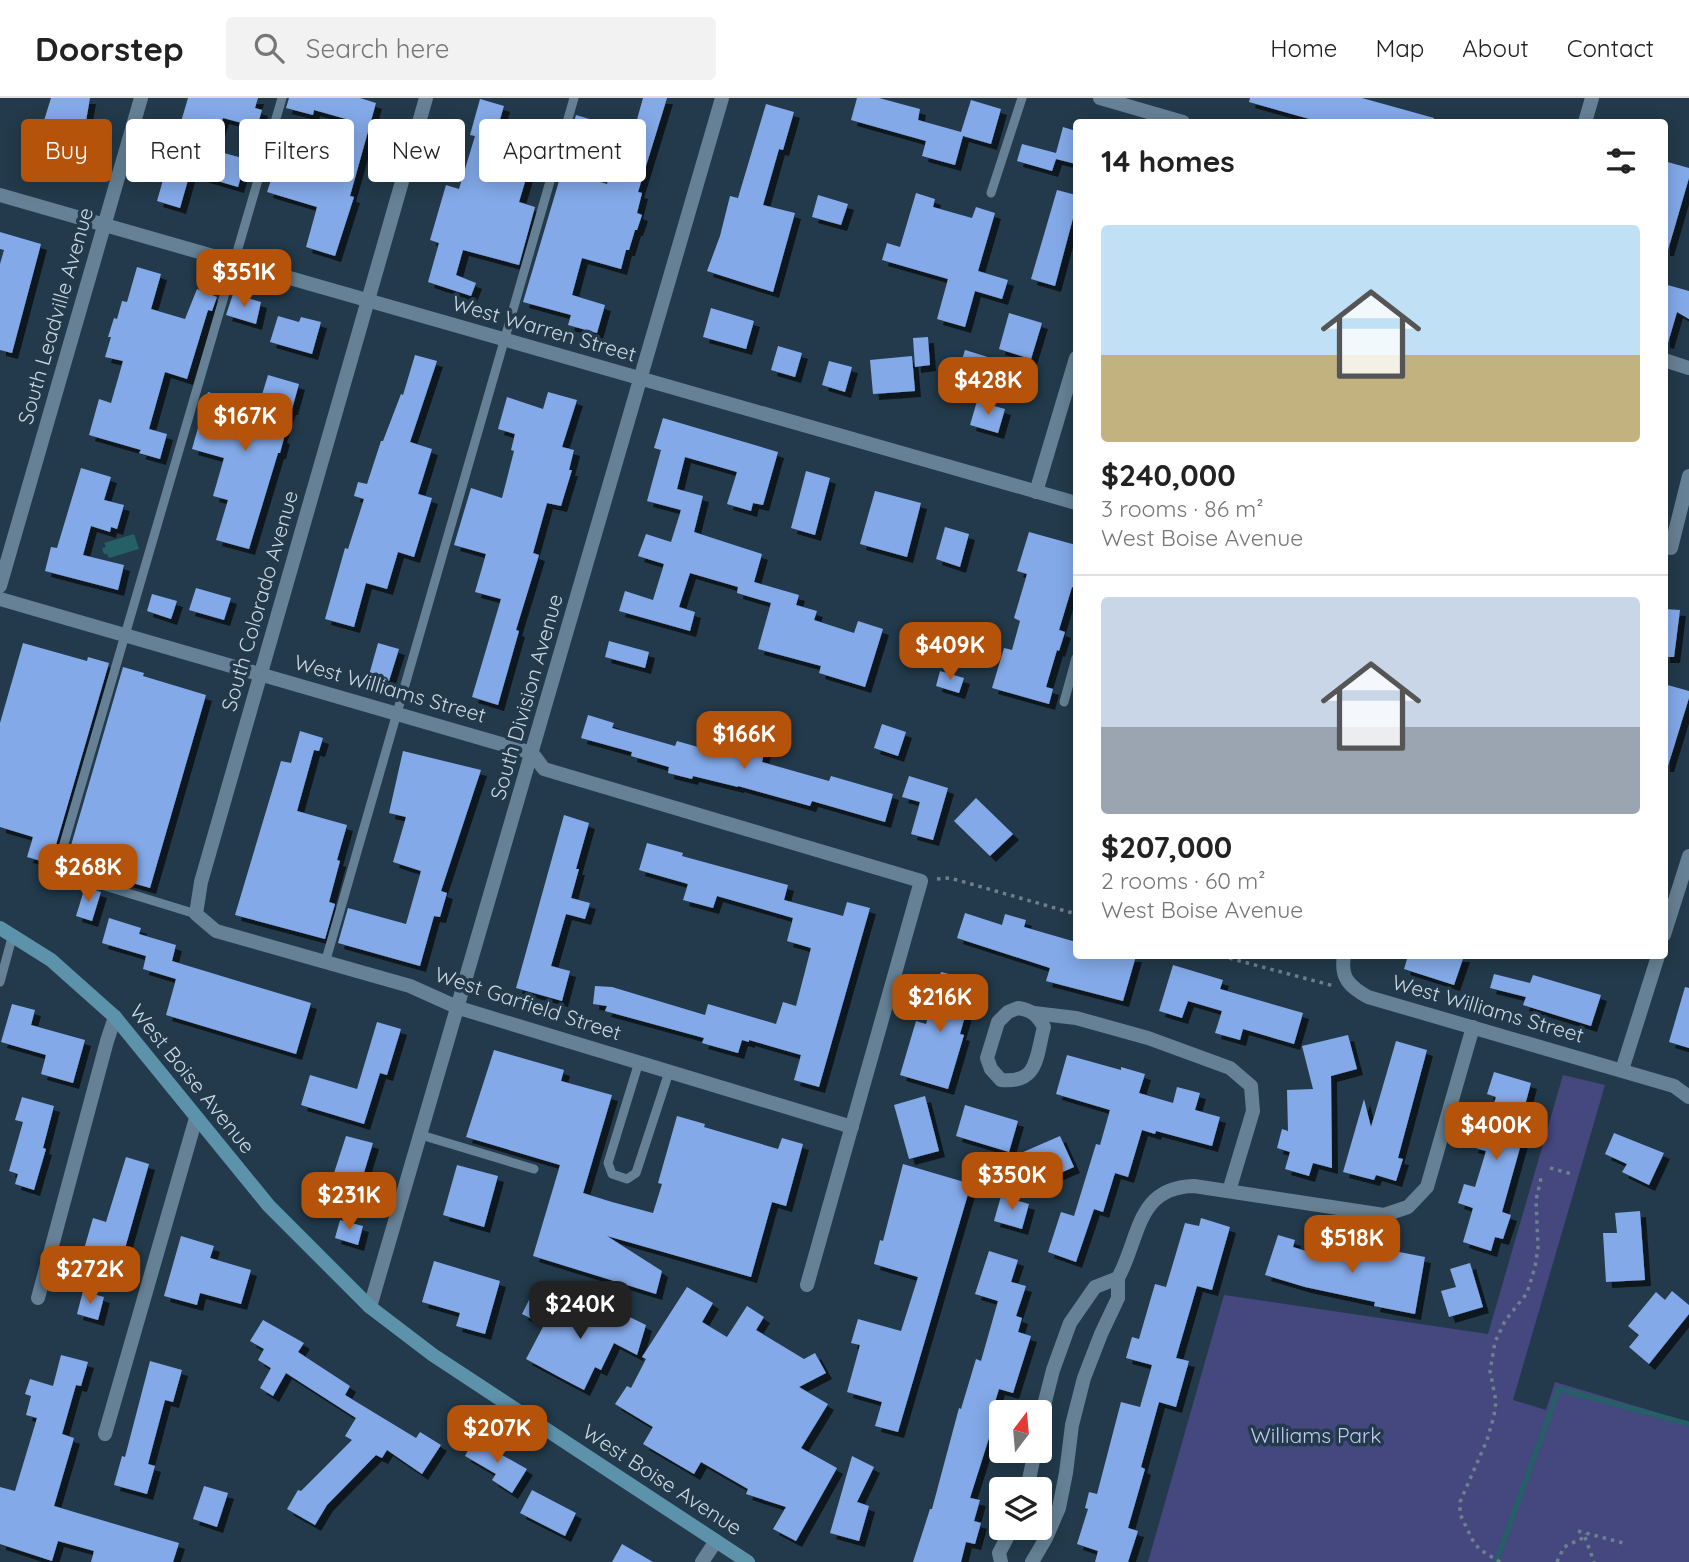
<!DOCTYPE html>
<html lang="en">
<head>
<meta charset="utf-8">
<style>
	:root { --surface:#fff; --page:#f2f2f2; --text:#222; --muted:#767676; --line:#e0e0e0; --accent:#b45309 }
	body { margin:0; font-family:Quicksand,sans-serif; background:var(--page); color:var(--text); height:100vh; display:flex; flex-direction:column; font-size:26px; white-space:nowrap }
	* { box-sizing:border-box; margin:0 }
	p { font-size:23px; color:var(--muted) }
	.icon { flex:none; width:38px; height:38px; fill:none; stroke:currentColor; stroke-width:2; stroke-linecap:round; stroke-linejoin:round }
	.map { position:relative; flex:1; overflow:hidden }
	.panel { position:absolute; left:1073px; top:21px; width:595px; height:840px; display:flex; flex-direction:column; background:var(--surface); border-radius:7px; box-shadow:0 4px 18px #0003 }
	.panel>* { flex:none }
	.hud { position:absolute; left:21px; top:21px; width:665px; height:63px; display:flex; gap:14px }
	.needle { width:46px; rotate:16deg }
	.tools { position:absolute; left:989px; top:1302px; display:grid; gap:14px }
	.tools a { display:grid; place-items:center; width:63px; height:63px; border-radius:7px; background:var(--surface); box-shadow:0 4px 18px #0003; font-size:35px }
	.price { position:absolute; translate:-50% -60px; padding:0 16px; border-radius:14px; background:var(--accent); color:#fff; font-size:23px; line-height:46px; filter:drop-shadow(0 2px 4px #0008) }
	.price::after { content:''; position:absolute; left:50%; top:42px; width:21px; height:16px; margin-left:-10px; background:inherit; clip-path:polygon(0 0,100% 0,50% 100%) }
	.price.active { background:#222; color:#fff }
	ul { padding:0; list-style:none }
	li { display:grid; align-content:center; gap:14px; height:371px; padding:0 28px }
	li+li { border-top:2px solid var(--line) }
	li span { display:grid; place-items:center; height:217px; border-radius:7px; color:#555 }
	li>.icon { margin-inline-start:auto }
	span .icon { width:126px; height:126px; fill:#fffc; stroke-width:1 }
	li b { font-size:30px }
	h2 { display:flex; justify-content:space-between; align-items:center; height:84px; padding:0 28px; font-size:30px }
	.pill { padding:0 24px; border-radius:7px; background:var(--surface); box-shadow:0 4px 18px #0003; font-size:24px; line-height:63px }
	.pill.active { background:var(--accent); color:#fff }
	header { display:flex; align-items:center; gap:42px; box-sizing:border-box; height:98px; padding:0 35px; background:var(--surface); border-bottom:2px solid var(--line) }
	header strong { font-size:33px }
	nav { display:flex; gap:38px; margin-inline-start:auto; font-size:24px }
	.search { width:490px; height:63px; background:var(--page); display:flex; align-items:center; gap:18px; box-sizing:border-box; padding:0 24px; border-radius:7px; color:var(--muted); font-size:26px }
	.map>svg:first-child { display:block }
	.green { fill:#44487f }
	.water { fill:#256066 }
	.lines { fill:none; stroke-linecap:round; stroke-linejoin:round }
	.stream { stroke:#256066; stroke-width:5 }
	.building { fill:#83a9e8; filter:url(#shadow) }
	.path { stroke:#6c808e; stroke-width:3.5; stroke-dasharray:3.5 5; stroke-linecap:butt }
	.lane { stroke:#668195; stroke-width:9 }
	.street { stroke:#668195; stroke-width:14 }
	.secondary { stroke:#5d92ab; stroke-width:14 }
	.labels { text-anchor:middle; stroke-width:7; stroke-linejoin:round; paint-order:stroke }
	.street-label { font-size:21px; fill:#c9d7e2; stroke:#223a4b }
	.park-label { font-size:21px; fill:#c4caef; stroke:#223a4b }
</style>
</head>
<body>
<header>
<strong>Doorstep</strong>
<div class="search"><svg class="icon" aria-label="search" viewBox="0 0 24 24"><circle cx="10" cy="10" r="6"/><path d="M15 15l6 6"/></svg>Search here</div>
<nav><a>Home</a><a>Map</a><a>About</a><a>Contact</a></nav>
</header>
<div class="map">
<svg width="1689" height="1464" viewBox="0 0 1689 1464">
	<defs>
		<filter id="shadow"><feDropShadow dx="6" dy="6" stdDeviation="0" flood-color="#0009"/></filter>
	</defs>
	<rect width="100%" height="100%" fill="#223a4b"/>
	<path class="green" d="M1563,977L1605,987L1513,1302L1546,1312L1555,1284L1689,1324V1464H1148L1224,1197L1488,1236Z"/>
	<path class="water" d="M134,436L139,451L109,460L107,456H104L102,450L106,449L104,445Z"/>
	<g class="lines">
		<path class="stream" d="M1496,1464L1559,1291L1689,1326"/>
	</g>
	<g class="building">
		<path d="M51,0H90L86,23L84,22L71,69L33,58Z"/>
		<path d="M188,0H258L255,10L262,12L257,29L223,20L213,52L246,61L238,89L190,75L180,110L157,103L167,68L162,67L170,39L176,41Z"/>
		<path d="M289,0H360L376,5L350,98L354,99L335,158L306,149L317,109L267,94L273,76L297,83L300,74L329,83L346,21L314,12L313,17L286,10Z"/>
		<path d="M643,0H667L638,94L642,95L637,115L642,117L637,132H635L629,152H626L621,171L582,160L572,197L605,207L597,235L568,227L571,217L523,204L562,73L607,86L620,40L631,43Z"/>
		<path d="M857,0H879L920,11L918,22L961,34L971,2L1001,11L991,46L963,38L955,67L922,58L926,43L851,22Z"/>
		<path d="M1250,0H1362L1434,20L1433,24H1320L1249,4Z"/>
		<path d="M480,1L504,8L498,28L511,32L504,56L531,64L519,104L535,109L519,167L463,152L456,177L476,185L471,198L428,184L439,145L430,142L446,87L459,91L475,38L470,37Z"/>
		<path d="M766,6L794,14L783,52L779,51L763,107L795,115L773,194L707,173L720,138L730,98L738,100Z"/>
		<path d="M576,17L606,26L600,47L570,38Z"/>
		<path d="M1063,29L1076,33V66L1056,61L1052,73L1017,63L1022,46L1056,55Z"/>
		<path d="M1664,63L1689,70V80L1668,152H1664Z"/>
		<path d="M1057,92L1076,97V109L1055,188L1031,181Z"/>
		<path d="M916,95L935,101L933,109L972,120L976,109L995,115L978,173L1008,182L1002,201L975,193L965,229L937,221L948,181L882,162L887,145L900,149Z"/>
		<path d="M818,97L848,106L841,127L812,119Z"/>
		<path d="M0,134L41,146L12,255L0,252V166L4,152L0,151Z"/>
		<path d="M137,169L161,176L151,211L185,221L197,191L217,199L212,213L208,212L187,281L165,274L149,331L167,336L160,361L139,355L141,352L89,337L99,301L111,305L123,263L105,259L111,239H108L114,220L117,221L122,203L127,204Z"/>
		<path d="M1664,186L1689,193V221L1677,214L1668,245L1664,244Z"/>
		<path d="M233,196L261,204L256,226L226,217Z"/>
		<path d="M711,210L754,223L746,251L703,239Z"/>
		<path d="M1009,215L1042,225L1031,261L999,251Z"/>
		<path d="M278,218L299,224L301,219L321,224L312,256L270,244Z"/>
		<path d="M928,239L930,267L915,269L913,240Z"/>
		<path d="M778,248L802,255L795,279L771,272Z"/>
		<path d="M965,252L991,260L985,279L959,272Z"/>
		<path d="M415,257L437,263L410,344L432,351L418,396L432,400L414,459L398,454L387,491L366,485L354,529L325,521L345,450L348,451L364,401L354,398L358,384L367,386L381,343H383L401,296L403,297Z"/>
		<path d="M912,258L915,293L873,296L870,262Z"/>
		<path d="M829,263L852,269L845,294L822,287Z"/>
		<path d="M268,277L299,286L292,311H290L281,339L284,340L280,355H278L249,451L216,442L228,402L213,398L224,360L192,351L208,294L258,310Z"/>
		<path d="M548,294L577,302L562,349L574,352L569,372H572L561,408L547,405L533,455L539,457L516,532L519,533L498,607L472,599L501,501L475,494L486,456L454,447L471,390L502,400L514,353L511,352L515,336L498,331L507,299L543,311Z"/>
		<path d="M977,303L1005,311L998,335L970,327Z"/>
		<path d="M663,320L778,354L763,407L753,405L751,413L727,406L737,374L685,359L677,391L703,398L694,434L762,456L754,484L799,497L796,507L817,513L814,522L854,535L858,523L883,531L865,589L819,575L821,568L758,551L771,505L737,495L738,489L690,475L679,509L695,514L690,533L619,513L625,493L653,502L664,466L638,458L646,436L671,444L681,412L647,403L661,352L654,350Z"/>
		<path d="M81,370L111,379L104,402L124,407L117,431L111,429L110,434L91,428L83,457L124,467L118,492L45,473L51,449L57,450Z"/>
		<path d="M806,373L830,380L815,437L791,430Z"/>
		<path d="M875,393L921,405L907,459L860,446Z"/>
		<path d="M945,429L969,436L960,469L936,461Z"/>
		<path d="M1029,434L1076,447V490L1072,489L1059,532L1065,534L1059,553L1057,552L1046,589L1053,591L1049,606L992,590L1004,550L1012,552L1020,523L1014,520L1027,476L1017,473Z"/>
		<path d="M196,490L231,500L224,522L189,512Z"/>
		<path d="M152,496L177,503L171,521L147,513Z"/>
		<path d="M1664,511L1680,512L1674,559H1664Z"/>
		<path d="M609,543L649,554L645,570L605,559Z"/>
		<path d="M23,545L87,563L88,559L109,565L51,764L48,765L27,759L33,739L0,729V625Z"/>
		<path d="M378,545L399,551L389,583L369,577Z"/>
		<path d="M123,569L144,575L143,578L206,597L150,790L105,777V781L65,768Z"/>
		<path d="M940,573L964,580L959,595L936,588Z"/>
		<path d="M1664,586L1689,593V600L1668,668H1664Z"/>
		<path d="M588,617L614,625L612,630L675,648L677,643L722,656L725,644L744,650L747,639L767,644L762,664L829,683L831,678L893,696L885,724L812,703L810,708L738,688V689L693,678L692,681L668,675L669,669L631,658L632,654L581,640Z"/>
		<path d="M882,626L906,634L898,658L874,650Z"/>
		<path d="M300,633L323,640L319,653L314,652L297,713L347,727L337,762L340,763L329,804L335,806L325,841L235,817L281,663L291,665Z"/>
		<path d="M403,653L481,672L441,793L447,795L440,819L434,818L420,868L338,845L348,810L406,826L421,773L393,764L406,719L389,715Z"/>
		<path d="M909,678L948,690L933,742L911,736L920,704L902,699Z"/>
		<path d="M976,700L1013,736L990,758L954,723Z"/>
		<path d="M564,717L589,725L576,771H579L571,800L590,805L585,821L566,816L551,868L570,873L562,903L516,890Z"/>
		<path d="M647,745L683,755L682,758L788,787L784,802L843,818L847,804L870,810L819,989L794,982L801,957L749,942V944L742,942L738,955L702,945L704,940L605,913L607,908L593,906L595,888L612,889L705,917L708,906L776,926L783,904L796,908L811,850L787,843L793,820L717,798L713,810L683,802L688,786L639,772Z"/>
		<path d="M85,789L101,794L92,823L76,818Z"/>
		<path d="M965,815L1002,827L1005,816L1026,822L1024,829L1076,844V858H1136L1123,903L1046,883L1050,870L957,840Z"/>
		<path d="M109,820L141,830L139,836L176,847L172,863L311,905L296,956L166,917L176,881L143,871L146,858L102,845Z"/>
		<path d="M1408,858H1464L1454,887L1404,871Z"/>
		<path d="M1173,867L1223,882L1220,891L1303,915L1294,946L1243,931L1240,942L1215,935L1222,913L1188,903L1182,920L1159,913Z"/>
		<path d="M941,874L975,883L960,936L964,937L948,991L900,977L916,923L926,926Z"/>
		<path d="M1494,876L1530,885L1533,877L1601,897L1591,928L1523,907L1526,899L1490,890Z"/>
		<path d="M1685,889L1689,890V950L1669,944Z"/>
		<path d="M12,906L35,912L31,927L85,942L73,985L41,976L46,957L1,944Z"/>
		<path d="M377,924L401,931L387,977L380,975L364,1026L301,1007L310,977L357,991Z"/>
		<path d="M1348,937L1357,971L1331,978L1332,1070L1313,1065L1309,1078L1285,1071L1290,1054L1277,1050L1282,1031L1288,1033L1287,992L1313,991L1302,948Z"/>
		<path d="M1396,943L1427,952L1398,1060L1403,1061L1396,1083L1376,1077L1374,1082L1343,1074L1364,1001L1371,1029Z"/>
		<path d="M494,952L564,972L561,983L612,997L583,1095L612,1104L653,1115L662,1086L658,1085L677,1018L705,1026L704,1029L778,1051L782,1040L803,1046L786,1108L772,1104L751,1179L607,1138L662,1173L656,1196L533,1158L560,1067L466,1039Z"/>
		<path d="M1067,957L1121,972V969L1145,976L1139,995L1173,1005L1177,989L1200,995L1195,1012L1220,1019L1212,1048L1156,1033L1155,1036L1142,1032L1128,1079L1115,1075L1103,1114L1094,1111L1076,1164L1048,1154L1061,1114L1074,1118L1096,1046L1100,1047L1110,1012L1056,996Z"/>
		<path d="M1494,974L1531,985L1517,1037L1523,1039L1502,1114L1511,1117L1503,1141L1495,1139L1491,1153L1463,1144L1473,1110L1458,1105L1464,1086L1475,1089L1486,1053L1472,1049L1479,1026L1487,1028L1496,999L1487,996Z"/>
		<path d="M925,998L939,1053L909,1061L894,1007Z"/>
		<path d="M22,999L54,1008L43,1050L46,1051L34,1092L15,1086L18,1076L9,1073L23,1024L15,1022Z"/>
		<path d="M965,1007L1018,1023L1009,1054L956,1038Z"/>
		<path d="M1614,1035L1664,1055L1649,1087L1622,1074L1627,1066L1605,1056Z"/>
		<path d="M346,1038L373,1045L352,1114L324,1106Z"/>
		<path d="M1060,1038L1074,1069L1028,1089L1014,1058Z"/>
		<path d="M126,1059L149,1066L120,1168L82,1158L93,1120L106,1124Z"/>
		<path d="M903,1066L971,1086L898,1334L875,1328L882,1304L847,1294L860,1247L851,1245L858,1221L901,1233L918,1179L874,1166L880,1142L883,1143Z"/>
		<path d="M457,1067L498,1078L484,1129L443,1117Z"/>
		<path d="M1001,1098L1029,1106L1022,1131L994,1123Z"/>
		<path d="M1640,1113L1645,1182L1606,1184L1603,1135H1617L1615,1115Z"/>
		<path d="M1201,1120L1230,1129L1212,1192L1197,1188L1176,1260L1189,1263L1176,1309L1159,1304L1141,1369L1145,1371L1128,1430L1138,1433L1128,1464H1095L1098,1453L1077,1446L1088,1411L1085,1410L1089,1394L1097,1396L1121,1304L1140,1309L1152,1267L1126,1260L1132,1239L1139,1241L1155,1186L1166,1189L1185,1125L1199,1128Z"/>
		<path d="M340,1122L363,1128L358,1147L335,1140Z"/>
		<path d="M1278,1137L1295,1142L1293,1149L1325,1159V1157L1350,1163L1352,1155L1382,1162L1384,1151L1425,1159L1415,1216L1374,1208L1375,1204L1305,1189L1265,1177Z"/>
		<path d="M181,1138L214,1148L210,1160L251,1172L241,1206L200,1195L197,1207L164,1198Z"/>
		<path d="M989,1153L1018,1162L1011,1184L1026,1188L1016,1218L1022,1220L1018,1234L1031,1238L1013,1295L999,1291L990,1320L995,1321L970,1400L980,1402L974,1423L981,1425L975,1446L966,1444L961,1464H913L930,1411H932L959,1310L961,1311L976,1261L981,1263L998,1203L975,1196Z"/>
		<path d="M434,1163L500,1183L485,1236L456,1228L460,1215L422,1204Z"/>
		<path d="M1470,1165L1483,1209L1449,1219L1441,1193L1456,1189L1450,1171Z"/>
		<path d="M687,1189L713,1205L702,1224L727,1239L747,1208L764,1219L756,1232L804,1261L815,1255L826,1275L799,1289L828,1306L801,1350L837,1370L796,1443L773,1431L786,1409L746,1396L748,1391L701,1364L694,1376L643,1346L653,1329L615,1306L627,1288L631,1290L646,1261L642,1259Z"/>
		<path d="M83,1193L104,1199L98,1222L77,1216Z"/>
		<path d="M1672,1193L1689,1207V1216L1649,1266L1629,1249L1639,1237L1628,1228L1656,1194L1665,1202Z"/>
		<path d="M529,1202L551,1213L552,1211L589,1229L601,1205L646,1227L637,1257L614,1245L601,1272L595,1269L584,1292L563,1281L526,1261L544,1227L522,1216Z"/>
		<path d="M263,1222L304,1245L298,1254L350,1288L345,1297L416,1340L420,1334L441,1347L422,1376L387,1352L382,1360L376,1357L327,1407L315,1427L287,1411L298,1392L301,1393L352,1342L345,1338L356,1320L286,1275L273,1298L260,1290L271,1270L258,1262L264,1251L250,1243Z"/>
		<path d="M61,1257L88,1264L81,1288L76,1287L62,1336L74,1340L54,1408L179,1445L173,1464H91L94,1453L58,1443L52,1463L0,1446V1389L15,1393L37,1320L26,1317L31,1298L25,1296L30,1281L53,1288Z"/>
		<path d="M150,1263L182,1272L173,1304L165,1302L148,1366L155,1368L147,1396L114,1387L122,1358L125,1359Z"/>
		<path d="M474,1341L527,1371L512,1395L492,1382L496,1376L465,1358Z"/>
		<path d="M852,1358L874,1369L857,1404L869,1408L859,1443L830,1435Z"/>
		<path d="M204,1388L228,1395L217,1429L193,1421Z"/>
		<path d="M532,1392L576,1415L565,1438L520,1415Z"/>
		<path d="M622,1446L653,1464H612Z"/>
	</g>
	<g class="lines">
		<g class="path">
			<path d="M937,781L950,780L1076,816"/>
			<path d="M1221,858L1334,888"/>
			<path d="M1550,1070L1572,1076"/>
			<path d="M1578,1433L1627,1446"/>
			<path d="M1585,1439L1594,1464"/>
			<path d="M1500,1464L1479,1451L1472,1441L1460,1416V1404L1487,1342L1494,1318L1496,1303L1490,1273L1495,1244L1505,1223L1527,1195L1535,1169L1538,1150L1536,1102L1542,1076"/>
			<path d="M1557,1464L1564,1449L1585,1439L1586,1436"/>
		</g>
		<g class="lane">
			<path d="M991,95L1022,0"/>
			<path d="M1064,604L1076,560"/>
			<path d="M196,816L56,773L282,0"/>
			<path d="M325,865L574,0"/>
			<path d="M0,884L13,836"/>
			<path d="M639,964L608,1065L612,1076L627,1081L636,1075L669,974"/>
			<path d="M421,1037L534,1071"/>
		</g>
		<g class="street">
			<path d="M426,0L201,784L196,816L216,833L410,888L459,910L852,1029"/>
			<path d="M1100,0L1183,24"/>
			<path d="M1585,24L1592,0"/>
			<path d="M0,97L1076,405"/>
			<path d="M1664,262L1689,270"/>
			<path d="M1036,394L1076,260"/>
			<path d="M1671,450L1689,378"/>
			<path d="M0,488L141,0"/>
			<path d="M0,501L532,655L544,671L921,783L807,1187"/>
			<path d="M1664,837L1689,758"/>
			<path d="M1344,858C1340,880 1350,889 1368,899L1674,988L1689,999"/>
			<path d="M1018,910C1032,912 1037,917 1044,929C1036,958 1039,986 1001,982L991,971L987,960L998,924L1008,914Z"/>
			<path d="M1034,915L1076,920L1148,940L1230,970L1251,988L1253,1013L1229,1093"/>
			<path d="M1622,972L1658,858"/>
			<path d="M1118,1180C1140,1140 1136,1089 1194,1088L1384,1117L1408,1109L1427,1089L1473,929"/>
			<path d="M38,1200L107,943L115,919"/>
			<path d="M370,1209L722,0"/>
			<path d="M105,1336L196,1020"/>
			<path d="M1027,1391L1035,1353"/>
			<path d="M702,1464L716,1443"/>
			<path d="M1001,1464L999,1455L1012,1430"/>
			<path d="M1032,1464L1046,1440L1059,1410L1066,1375L1072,1327L1084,1280L1101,1236L1118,1200V1180L1095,1189L1070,1225L1053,1272L1040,1323"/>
		</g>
		<path class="secondary" d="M0,830L51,862L115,919L269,1108L370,1209L433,1257L748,1464"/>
	</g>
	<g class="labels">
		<g class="street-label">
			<text transform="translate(56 218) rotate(-74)" y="7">South Leadville Avenue</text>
			<text transform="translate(544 231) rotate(16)" y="7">West Warren Street</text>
			<text transform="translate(260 503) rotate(-74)" y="7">South Colorado Avenue</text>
			<text transform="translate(390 591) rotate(16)" y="7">West Williams Street</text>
			<text transform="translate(527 599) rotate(-74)" y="7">South Division Avenue</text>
			<text transform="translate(528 906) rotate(18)" y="7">West Garfield Street</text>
			<text transform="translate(1488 911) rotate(16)" y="7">West Williams Street</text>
			<text transform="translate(192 981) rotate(51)" y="7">West Boise Avenue</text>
			<text transform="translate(662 1382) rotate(33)" y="7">West Boise Avenue</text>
		</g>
		<g class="park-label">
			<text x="1316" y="1345">Williams Park</text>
		</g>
	</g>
</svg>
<div class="tools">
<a><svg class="needle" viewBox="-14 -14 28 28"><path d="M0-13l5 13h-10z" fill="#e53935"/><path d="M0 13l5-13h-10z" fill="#767676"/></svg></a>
<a><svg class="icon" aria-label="layers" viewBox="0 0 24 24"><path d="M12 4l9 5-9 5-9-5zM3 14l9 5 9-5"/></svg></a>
</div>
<b class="price" style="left:244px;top:211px">$351K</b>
<b class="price" style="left:988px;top:319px">$428K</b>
<b class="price" style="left:245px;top:355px">$167K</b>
<b class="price" style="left:950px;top:584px">$409K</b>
<b class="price" style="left:744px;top:673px">$166K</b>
<b class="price" style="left:88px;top:806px">$268K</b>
<b class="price" style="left:940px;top:936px">$216K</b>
<b class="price" style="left:1496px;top:1064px">$400K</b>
<b class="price" style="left:1012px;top:1114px">$350K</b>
<b class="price" style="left:349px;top:1134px">$231K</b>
<b class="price" style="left:1352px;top:1177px">$518K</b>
<b class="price" style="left:90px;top:1208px">$272K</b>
<b class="price active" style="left:580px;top:1243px">$240K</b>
<b class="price" style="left:497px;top:1367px">$207K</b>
<div class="hud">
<a class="pill active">Buy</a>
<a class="pill">Rent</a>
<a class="pill">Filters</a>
<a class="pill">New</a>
<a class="pill">Apartment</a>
</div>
<section class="panel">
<h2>14 homes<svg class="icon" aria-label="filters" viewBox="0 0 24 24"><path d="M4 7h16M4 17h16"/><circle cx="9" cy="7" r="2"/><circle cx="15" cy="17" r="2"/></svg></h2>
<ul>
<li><span style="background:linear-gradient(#bfe0f5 60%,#c2b280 0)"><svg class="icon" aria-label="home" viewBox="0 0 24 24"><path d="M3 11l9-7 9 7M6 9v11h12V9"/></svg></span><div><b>$240,000</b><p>3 rooms · 86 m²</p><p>West Boise Avenue</p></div></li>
<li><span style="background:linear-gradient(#c9d6e8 60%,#9aa5b1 0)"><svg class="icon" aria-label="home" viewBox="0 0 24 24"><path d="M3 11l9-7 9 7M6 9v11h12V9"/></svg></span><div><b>$207,000</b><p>2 rooms · 60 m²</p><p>West Boise Avenue</p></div></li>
</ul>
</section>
</div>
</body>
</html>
